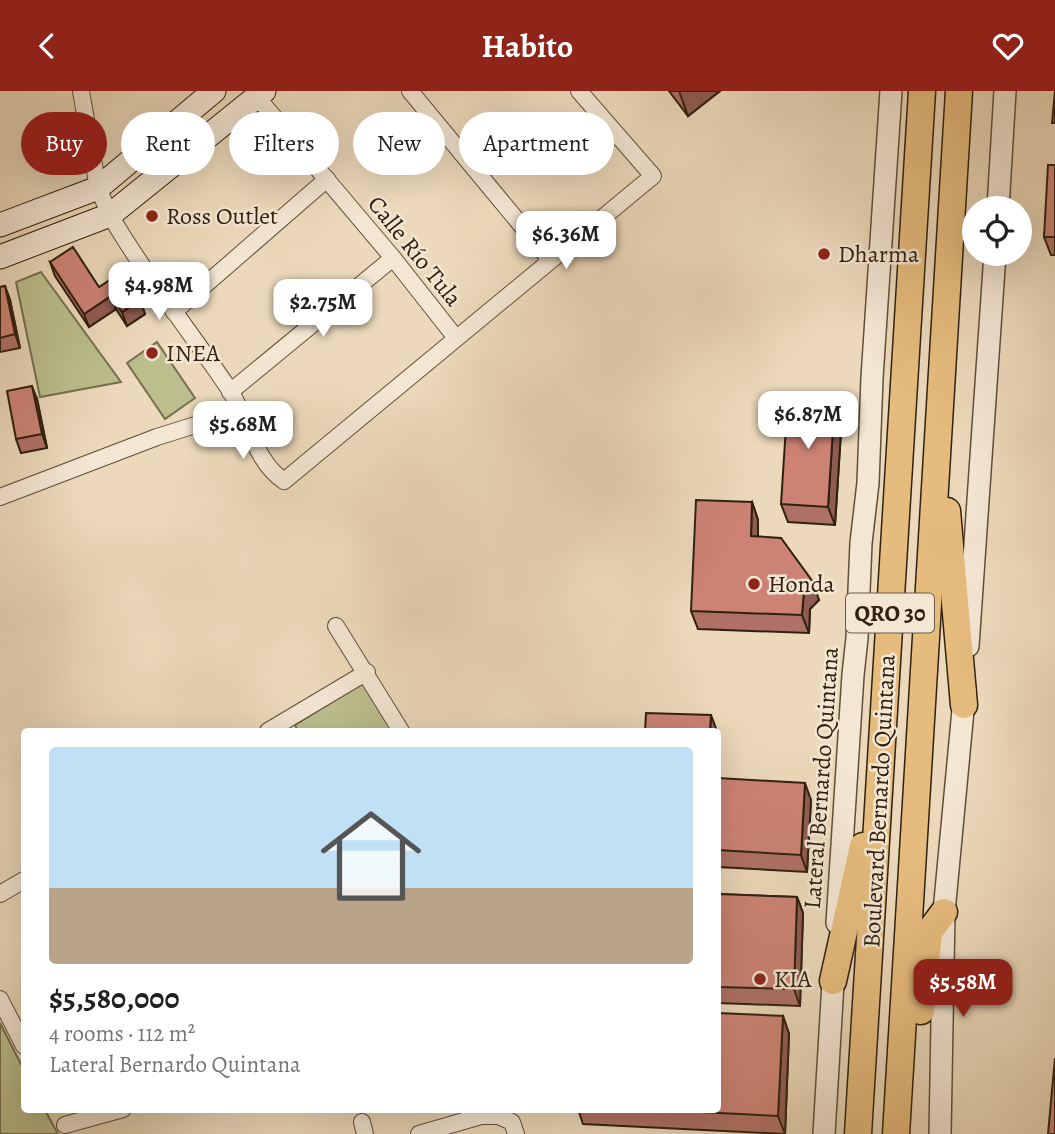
<!DOCTYPE html>
<html lang="en">
<head>
<meta charset="utf-8">
<style>
	:root { --surface:#fff; --page:#f2f2f2; --text:#202124; --muted:#757577; --accent:#8f2418 }
	body { margin:0; font-family:Alegreya,serif; background:var(--page); color:var(--text); height:100vh; display:flex; flex-direction:column; font-size:26px; white-space:nowrap }
	* { box-sizing:border-box; margin:0 }
	p { font-size:23px; color:var(--muted) }
	.icon { flex:none; width:38px; height:38px; fill:none; stroke:currentColor; stroke-width:2; stroke-linecap:round; stroke-linejoin:round }
	.map { position:relative; flex:1; overflow:hidden }
	.sheet { position:absolute; left:21px; top:637px; width:700px; height:385px; display:flex; flex-direction:column; background:var(--surface); border-radius:7px; box-shadow:0 7px 28px #0002 }
	.sheet>* { flex:none }
	.hud { position:absolute; left:21px; top:21px; width:700px; height:63px; display:flex; gap:14px }
	.tools { position:absolute; left:962px; top:105px; display:grid; gap:14px }
	.tools a { display:grid; place-items:center; width:70px; height:70px; border-radius:50%; background:var(--surface); box-shadow:0 7px 28px #0002; font-size:35px }
	.price { position:absolute; translate:-50% -60px; padding:0 16px; border-radius:14px; background:#fff; color:#222; font-size:23px; line-height:46px; filter:drop-shadow(0 2px 4px #0008) }
	.price::after { content:''; position:absolute; left:50%; top:42px; width:21px; height:16px; margin-left:-10px; background:inherit; clip-path:polygon(0 0,100% 0,50% 100%) }
	.price.active { background:var(--accent); color:#fff }
	ul { padding:0; list-style:none }
	li { display:grid; align-content:center; gap:14px; height:371px; padding:0 28px }
	li span { display:grid; place-items:center; height:217px; border-radius:7px; color:#555 }
	li>.icon { margin-inline-start:auto }
	span .icon { width:126px; height:126px; fill:#fffc; stroke-width:1 }
	li b { font-size:30px }
	.chip { padding:0 24px; border-radius:32px; background:var(--surface); box-shadow:0 7px 28px #0002; font-size:24px; line-height:63px }
	.chip.active { background:var(--accent); color:#fff }
	header { display:flex; justify-content:space-between; align-items:center; height:91px; padding:0 28px; background:var(--accent); color:#fff; font-size:32px; font-weight:700 }
	.map>svg:first-child { display:block }
	.green { fill:#bcbe8d; stroke:#76704e; stroke-width:2 }
	.lines { fill:none; stroke-linecap:round; stroke-linejoin:round }
	.minor-casing { stroke:#5f4f39; stroke-width:18 }
	.tertiary-casing { stroke:#5f4f39; stroke-width:24 }
	.secondary-casing { stroke:#30210e; stroke-width:25 }
	.primary-casing { stroke:#30210e; stroke-width:29 }
	.minor { stroke:#f3e6d3; stroke-width:16 }
	.tertiary { stroke:#f3e6d3; stroke-width:21 }
	.secondary { stroke:#f3e6d3; stroke-width:23 }
	.primary { stroke:#e6bc7e; stroke-width:26 }
	.wall { fill:#af7165; stroke:#30210e; stroke-width:2 }
	.shaded-wall { fill:#8f5c52; stroke:#30210e; stroke-width:2 }
	.building { fill:#cc8375; stroke:#30210e; stroke-width:2 }
	.poi-dot { fill:#8f2418; stroke:#f3e6d3; stroke-width:2.5 }
	.labels { text-anchor:middle; stroke-width:5; stroke-linejoin:round; paint-order:stroke }
	.shield { fill:#f3e6d3; stroke:#6a5c49; stroke-width:2 }
	.shield-label { font-size:23px; font-weight:bold; fill:#30210e }
	.poi-label { font-size:24px; fill:#30210e; stroke:#f3e6d3; text-anchor:start }
	.street-label { font-size:24px; fill:#30210e; stroke:#f3e6d3 }
</style>
</head>
<body>
<header><svg class="icon" aria-label="back" viewBox="0 0 24 24"><path d="M15 5l-7 7 7 7"/></svg>Habito<svg class="icon" aria-label="heart" viewBox="0 0 24 24"><path d="M12 20l-8-8c-3-5 5-10 8-4 3-6 11-1 8 4z"/></svg></header>
<div class="map">
<svg width="1055" height="1043" viewBox="0 0 1055 1043">
	<rect width="100%" height="100%" fill="#ecd9bb"/>
	<filter id="stains"><feTurbulence type="fractalNoise" baseFrequency=".00286" numOctaves="4"/><feColorMatrix values="0 0 0 0 .2 0 0 0 0 .09 0 0 0 0 .02 0 0 0 .5 -.17"/></filter>
	<radialGradient id="worn" r=".72"><stop offset=".6" stop-color="#630" stop-opacity="0"/><stop offset="1" stop-color="#630" stop-opacity=".3"/></radialGradient>
	<g class="green">
		<path d="M41,181L121,291L40,306L16,191Z"/>
		<path d="M157,251L195,307L165,328L127,272Z"/>
		<path d="M367,589L397,640H298L295,634Z"/>
		<path d="M0,932L24,979V1018L45,1019L58,1043H0Z"/>
	</g>
	<g class="lines">
		<defs>
			<g id="minor">
				<path d="M81,0L98,97L110,124C145,184 190,240 229,298C248,327 254,370 284,390L653,85L579,0"/>
				<path d="M410,0L550,169"/>
				<path d="M257,6L393,167L456,247"/>
				<path d="M174,221L327,88"/>
				<path d="M230,301L393,167"/>
				<path d="M0,406L157,346L240,320"/>
				<path d="M336,535L401,640"/>
				<path d="M268,640L367,581"/>
				<path d="M0,803L24,789"/>
				<path d="M0,908L24,955"/>
				<path d="M362,1031L365,1043"/>
				<path d="M65,1034L123,1018"/>
				<path d="M419,1043L481,1025H498L512,1031L516,1043"/>
			</g>
			<g id="tertiary">
				<path d="M998,117L1005,0"/>
				<path d="M968,555L995,163"/>
				<path d="M837,832L853,584L857,547L861,452L868,392L872,287L891,0"/>
				<path d="M824,1043L834,875"/>
				<path d="M940,1043L944,821L965,598"/>
			</g>
			<g id="secondary">
				<path d="M0,134L98,97L214,0"/>
				<path d="M0,166L110,124L264,0"/>
			</g>
			<g id="primary">
				<path d="M947,420L964,614"/>
				<path d="M833,890L863,755"/>
				<path d="M921,920L929,841L944,821"/>
				<path d="M858,1043L922,0"/>
				<path d="M896,1043L959,0"/>
			</g>
		</defs>
		<use href="#minor" class="minor-casing"/>
		<use href="#tertiary" class="tertiary-casing"/>
		<use href="#secondary" class="secondary-casing"/>
		<use href="#primary" class="primary-casing"/>
		<use href="#minor" class="minor"/>
		<use href="#tertiary" class="tertiary"/>
		<use href="#secondary" class="secondary"/>
		<use href="#primary" class="primary"/>
	</g>
	<g class="wall">
		<path d="M669,0H720L688,25Z"/>
		<path d="M1055,74V164H1051L1044,146Z"/>
		<path d="M50,171L99,196L140,209L145,223L127,235L116,218L89,236L55,185Z"/>
		<path d="M5,195L10,209L20,257L0,261V196Z"/>
		<path d="M37,308L47,357L21,362L16,348Z"/>
		<path d="M842,325L835,434L788,431L781,413Z"/>
		<path d="M752,411L758,429V446L819,509L810,518L809,542L698,538L691,520Z"/>
		<path d="M718,687L811,709L807,781L718,776Z"/>
		<path d="M718,803L797,806L803,822L800,915L718,912Z"/>
		<path d="M783,925L789,943L785,1043L583,1033L578,1018H718Z"/>
	</g>
	<g class="shaded-wall">
		<path d="M679,0H720L688,25Z"/>
		<path d="M5,195L10,209L20,257L15,243Z"/>
		<path d="M111,205L116,218L89,236L84,223Z"/>
		<path d="M140,209L145,223L127,235L122,221Z"/>
		<path d="M32,295L37,308L47,357L42,343Z"/>
		<path d="M835,307L842,325L835,434L828,416Z"/>
		<path d="M752,411L758,429V463L751,445Z"/>
		<path d="M813,491L819,509L810,518L809,542L802,524L804,500Z"/>
		<path d="M711,624L717,640H710Z"/>
		<path d="M805,692L811,709L807,781L801,764Z"/>
		<path d="M797,806L803,822L800,915L794,898Z"/>
		<path d="M783,925L789,943L785,1043L778,1025Z"/>
	</g>
	<g class="building">
		<path d="M1055,0V32H1052Z"/>
		<path d="M1048,74H1055V146H1044Z"/>
		<path d="M73,156L99,196L122,181L140,209L122,221L111,205L84,223L50,171Z"/>
		<path d="M5,195L15,243L0,247V196Z"/>
		<path d="M32,295L42,343L16,348L7,300Z"/>
		<path d="M788,304L835,307L828,416L781,413Z"/>
		<path d="M696,409L752,411L751,445L781,447L813,491L804,500L802,524L691,520Z"/>
		<path d="M646,622L711,624L710,640H645Z"/>
		<path d="M718,687L805,692L801,764L718,759Z"/>
		<path d="M718,803L797,806L794,898L718,896Z"/>
		<path d="M718,922L783,925L778,1025L641,1018H718Z"/>
		<path d="M1055,967V1043H1048Z"/>
	</g>
	<g class="poi-dot">
		<circle cx="152" cy="125" r="7"/>
		<circle cx="824" cy="163" r="7"/>
		<circle cx="152" cy="262" r="7"/>
		<circle cx="754" cy="493" r="7"/>
		<circle cx="760" cy="888" r="7"/>
	</g>
	<g class="labels">
		<rect class="shield" x="846" y="502.5" width="88" height="39" rx="5"/>
		<g class="shield-label">
			<text x="890" y="530">QRO 30</text>
		</g>
		<g class="poi-label">
			<text x="166" y="133">Ross Outlet</text>
			<text x="838" y="171">Dharma</text>
			<text x="166" y="270">INEA</text>
			<text x="768" y="501">Honda</text>
			<text x="774" y="896">KIA</text>
		</g>
		<g class="street-label">
			<text transform="translate(415 160) rotate(51)" y="8">Calle Río Tula</text>
			<text transform="translate(821 687) rotate(-86)" y="8">Lateral Bernardo Quintana</text>
			<text transform="translate(879 710) rotate(-87)" y="8">Boulevard Bernardo Quintana</text>
		</g>
	</g>
	<rect width="100%" height="100%" filter="url(#stains)"/>
	<rect width="100%" height="100%" fill="url(#worn)"/>
</svg>
<div class="tools">
<a><svg class="icon" aria-label="locate" viewBox="0 0 24 24"><circle cx="12" cy="12" r="6"/><path d="M12 2v4M12 18v4M2 12h4M18 12h4"/></svg></a>
</div>
<b class="price" style="left:566px;top:180px">$6.36M</b>
<b class="price" style="left:159px;top:231px">$4.98M</b>
<b class="price" style="left:323px;top:248px">$2.75M</b>
<b class="price" style="left:808px;top:360px">$6.87M</b>
<b class="price" style="left:243px;top:370px">$5.68M</b>
<b class="price active" style="left:963px;top:928px">$5.58M</b>
<div class="hud">
<a class="chip active">Buy</a>
<a class="chip">Rent</a>
<a class="chip">Filters</a>
<a class="chip">New</a>
<a class="chip">Apartment</a>
</div>
<section class="sheet">
<ul>
<li><span style="background:linear-gradient(#bfe0f5 65%,#b9a48a 0)"><svg class="icon" aria-label="home" viewBox="0 0 24 24"><path d="M3 11l9-7 9 7M6 9v11h12V9"/></svg></span><div><b>$5,580,000</b><p>4 rooms · 112 m²</p><p>Lateral Bernardo Quintana</p></div></li>
</ul>
</section>
</div>
</body>
</html>
